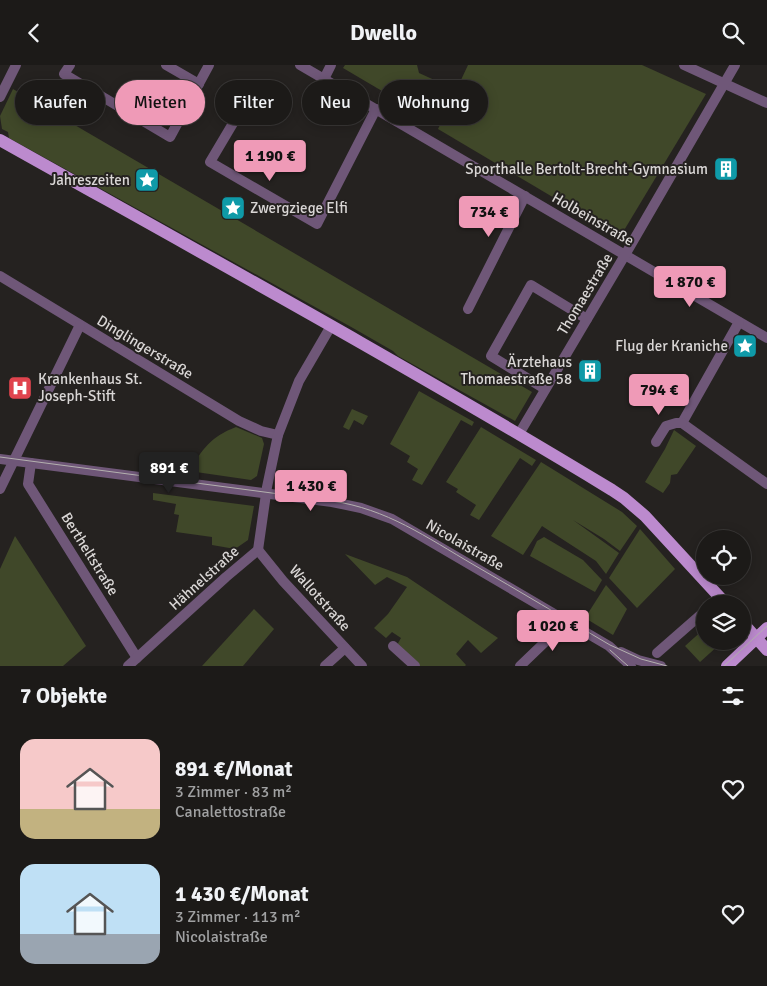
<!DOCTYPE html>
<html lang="de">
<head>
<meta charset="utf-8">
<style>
	:root { --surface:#1c1a18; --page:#252321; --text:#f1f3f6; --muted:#a0a1a2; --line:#3a3837; --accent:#ef9ab7 }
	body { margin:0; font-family:Signika,sans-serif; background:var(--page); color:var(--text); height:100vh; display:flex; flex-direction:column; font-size:19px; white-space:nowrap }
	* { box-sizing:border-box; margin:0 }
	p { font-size:16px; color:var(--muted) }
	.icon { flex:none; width:28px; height:28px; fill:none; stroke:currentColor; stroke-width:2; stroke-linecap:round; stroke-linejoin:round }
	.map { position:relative; height:601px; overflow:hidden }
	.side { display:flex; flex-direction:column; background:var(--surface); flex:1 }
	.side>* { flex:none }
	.top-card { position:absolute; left:15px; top:15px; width:500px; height:45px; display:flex; gap:10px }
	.buttons { position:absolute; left:696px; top:465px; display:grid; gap:10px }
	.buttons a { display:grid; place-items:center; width:55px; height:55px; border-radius:50%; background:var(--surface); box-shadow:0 2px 12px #0003,0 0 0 1px var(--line); font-size:25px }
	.price { position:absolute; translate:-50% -42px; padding:0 11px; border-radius:5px; background:var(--accent); color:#111; font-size:16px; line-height:32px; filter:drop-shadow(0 1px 2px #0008) }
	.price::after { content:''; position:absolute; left:50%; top:30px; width:15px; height:11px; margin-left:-8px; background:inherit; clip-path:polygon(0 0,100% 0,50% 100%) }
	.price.on { background:#222; color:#fff }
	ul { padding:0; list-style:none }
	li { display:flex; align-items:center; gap:15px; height:125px; padding:0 20px }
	li span { display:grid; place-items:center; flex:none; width:140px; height:100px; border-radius:15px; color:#555 }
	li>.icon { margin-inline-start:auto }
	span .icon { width:60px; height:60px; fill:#fffc; stroke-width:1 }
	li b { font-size:21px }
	h2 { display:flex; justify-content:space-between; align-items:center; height:60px; padding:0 20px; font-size:21px }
	.chip { padding:0 18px; border-radius:22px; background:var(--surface); box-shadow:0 2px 12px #0003,0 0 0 1px var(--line); font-size:18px; line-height:45px }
	.chip.on { background:var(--accent); color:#111 }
	header { display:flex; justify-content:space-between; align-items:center; height:65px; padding:0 20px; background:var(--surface); font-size:22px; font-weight:800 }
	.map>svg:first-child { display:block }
	.green { fill:#404829 }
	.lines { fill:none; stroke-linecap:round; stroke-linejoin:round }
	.minor { stroke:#6f5778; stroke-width:10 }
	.major { stroke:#bc8ace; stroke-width:12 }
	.tram { stroke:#b4b1af; stroke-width:1 }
	.labels { text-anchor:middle; stroke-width:4; stroke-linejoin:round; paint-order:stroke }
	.poi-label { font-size:15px; fill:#d9d6d5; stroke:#252220; text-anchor:end }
	.street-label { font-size:15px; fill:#d9d6d5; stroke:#252220 }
</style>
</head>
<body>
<header><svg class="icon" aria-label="back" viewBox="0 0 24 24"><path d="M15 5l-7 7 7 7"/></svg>Dwello<svg class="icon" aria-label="search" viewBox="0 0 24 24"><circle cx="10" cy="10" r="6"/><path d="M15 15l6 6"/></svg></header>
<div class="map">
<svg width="767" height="601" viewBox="0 0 767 601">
	<rect width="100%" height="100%" fill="#252220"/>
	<g class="green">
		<path d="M345,0H417L419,8L441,18L421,58L396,43L399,36L343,3Z"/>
		<path d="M468,0H642L706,29L620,172L438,64Z"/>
		<path d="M13,24L532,327L515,356L398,291L393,286L353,263L9,73L8,67L2,64L0,51Z"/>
		<path d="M419,326L474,357L472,361L461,355L422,420L412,415L418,404L407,397L410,391L390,379Z"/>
		<path d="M352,344L368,351L363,360L354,355L349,365L343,362Z"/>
		<path d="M236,362L262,373L264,379L257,411L251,415L189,406C203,384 210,372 236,362Z"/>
		<path d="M481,362L536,395L532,401L520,393L479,455L470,450L476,440L456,427L458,424L446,417Z"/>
		<path d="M674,365L696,381L677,409L671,410L670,418L663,428L645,417L665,384Z"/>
		<path d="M541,397L622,447L637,461L620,486L604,474L573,455L619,488L606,509L596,496L542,461L523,490L491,471Z"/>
		<path d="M153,428L254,441L248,475L235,484L212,480V472L176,467L179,450L174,449L176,439L153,435Z"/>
		<path d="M640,464L675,504L637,543L609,513Z"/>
		<path d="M15,471L86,581L63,601H0V504Z"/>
		<path d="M544,472L583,495L602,515L595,527L530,491L537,476Z"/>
		<path d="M345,489L407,512L498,573L481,588L468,575L456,589L466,600L465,601H420L397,580L401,573L392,567L386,573L374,563L388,549L407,522L387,512L375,520Z"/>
		<path d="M606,520L627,544L613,570L585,553Z"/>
		<path d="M254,544L274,564L243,601H202Z"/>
		<path d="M705,563V576H718L720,579L700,597L685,581Z"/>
	</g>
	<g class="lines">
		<g class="minor">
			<path d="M70,0L64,9L170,72L209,0"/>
			<path d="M166,0L199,19"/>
			<path d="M300,0L767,273"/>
			<path d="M684,0L767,38"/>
			<path d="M324,14L331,0"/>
			<path d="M0,32L16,0"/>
			<path d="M248,33L210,97L317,159L376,44"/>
			<path d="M0,211L239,356L261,366L278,370"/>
			<path d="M468,244L525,131"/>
			<path d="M545,324L491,291L531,220L587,254"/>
			<path d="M682,358L739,257"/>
			<path d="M682,358L767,419"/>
			<path d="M519,369L625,190L735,0"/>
			<path d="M656,377L666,361L676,358H682"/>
			<path d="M0,394L332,437L361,443L392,454L609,581L631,601"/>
			<path d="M31,398L28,419L137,593"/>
			<path d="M0,424L80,260"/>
			<path d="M258,485L283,516L362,601"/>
			<path d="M393,581L415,601"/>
			<path d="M621,587L638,595L661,601"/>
			<path d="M657,588L705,546"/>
			<path d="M128,601L226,512L258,485L267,422L278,370L299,316L331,261"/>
			<path d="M325,601L345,583"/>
			<path d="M520,601L567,556"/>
		</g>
		<g class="major">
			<path d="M0,75C205,190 411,303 612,425L624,433L645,451L726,539"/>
			<path d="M742,557L767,585"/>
			<path d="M727,601L767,563"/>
		</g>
		<g class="tram">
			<path d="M0,392L332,436C387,444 426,472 474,500C519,526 564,553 610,580L641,594L667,601"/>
			<path d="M610,585L628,601"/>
			<path d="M724,601L767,561"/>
		</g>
	</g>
	<defs>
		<symbol id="building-square" viewBox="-11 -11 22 22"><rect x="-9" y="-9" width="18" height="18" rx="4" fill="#0f9aa8" stroke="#252220"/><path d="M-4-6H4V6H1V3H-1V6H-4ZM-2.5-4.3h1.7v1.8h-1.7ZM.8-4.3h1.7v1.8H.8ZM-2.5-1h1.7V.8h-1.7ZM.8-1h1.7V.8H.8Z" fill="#fff"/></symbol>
		<symbol id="sight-square" viewBox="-11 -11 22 22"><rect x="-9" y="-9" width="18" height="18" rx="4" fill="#0f9aa8" stroke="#252220"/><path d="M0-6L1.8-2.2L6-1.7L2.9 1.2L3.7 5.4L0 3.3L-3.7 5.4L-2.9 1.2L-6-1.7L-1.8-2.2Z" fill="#fff"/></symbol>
		<symbol id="hospital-square" viewBox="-11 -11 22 22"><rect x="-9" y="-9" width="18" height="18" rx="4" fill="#e0444e" stroke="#252220"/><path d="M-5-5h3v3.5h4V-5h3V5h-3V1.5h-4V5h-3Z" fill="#fff"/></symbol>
	</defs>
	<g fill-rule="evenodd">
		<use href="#building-square" x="712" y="90" width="28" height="28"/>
		<use href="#sight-square" x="133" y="101" width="28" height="28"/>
		<use href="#sight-square" x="219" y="129" width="28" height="28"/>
		<use href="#sight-square" x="731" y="267" width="28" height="28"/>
		<use href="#building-square" x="576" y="292" width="28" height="28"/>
		<use href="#hospital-square" x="6" y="309" width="28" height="28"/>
	</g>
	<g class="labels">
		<g class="poi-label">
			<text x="708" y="109">Sporthalle Bertolt-Brecht-Gymnasium</text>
			<text x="130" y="120">Jahreszeiten</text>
			<text x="250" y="148" text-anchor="start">Zwergziege Elfi</text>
			<text x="728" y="286">Flug der Kraniche</text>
			<text x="572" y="302">Ärztehaus<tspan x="572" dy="17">Thomaestraße 58</tspan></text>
			<text x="38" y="319" text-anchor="start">Krankenhaus St.<tspan x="38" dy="17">Joseph-Stift</tspan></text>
		</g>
		<g class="street-label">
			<text transform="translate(593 154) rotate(30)" y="5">Holbeinstraße</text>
			<text transform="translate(585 229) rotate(-59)" y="5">Thomaestraße</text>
			<text transform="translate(145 282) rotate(31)" y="5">Dinglingerstraße</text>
			<text transform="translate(465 480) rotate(30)" y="5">Nicolaistraße</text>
			<text transform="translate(90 489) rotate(58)" y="5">Bertheltstraße</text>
			<text transform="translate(204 513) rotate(-42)" y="5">Hähnelstraße</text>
			<text transform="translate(320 533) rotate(48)" y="5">Wallotstraße</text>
		</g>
	</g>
</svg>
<div class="buttons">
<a><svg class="icon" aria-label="locate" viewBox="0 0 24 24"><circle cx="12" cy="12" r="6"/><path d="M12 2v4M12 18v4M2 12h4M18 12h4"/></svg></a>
<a><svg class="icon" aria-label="layers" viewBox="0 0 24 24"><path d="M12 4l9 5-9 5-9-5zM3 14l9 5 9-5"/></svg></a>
</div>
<b class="price" style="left:270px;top:117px">1 190 €</b>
<b class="price" style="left:489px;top:173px">734 €</b>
<b class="price" style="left:690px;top:243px">1 870 €</b>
<b class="price" style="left:659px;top:351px">794 €</b>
<b class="price on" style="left:169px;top:429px">891 €</b>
<b class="price" style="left:311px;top:447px">1 430 €</b>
<b class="price" style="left:553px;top:587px">1 020 €</b>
<div class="top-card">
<a class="chip">Kaufen</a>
<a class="chip on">Mieten</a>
<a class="chip">Filter</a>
<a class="chip">Neu</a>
<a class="chip">Wohnung</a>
</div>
</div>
<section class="side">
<h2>7 Objekte<svg class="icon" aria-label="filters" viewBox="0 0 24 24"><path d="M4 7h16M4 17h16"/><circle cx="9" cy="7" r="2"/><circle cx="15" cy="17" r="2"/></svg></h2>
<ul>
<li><span style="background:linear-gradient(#f6c9c9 70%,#c2b280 0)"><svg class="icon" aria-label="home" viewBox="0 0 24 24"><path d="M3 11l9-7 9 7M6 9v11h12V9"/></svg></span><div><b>891 €/Monat</b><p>3 Zimmer · 83 m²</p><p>Canalettostraße</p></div><svg class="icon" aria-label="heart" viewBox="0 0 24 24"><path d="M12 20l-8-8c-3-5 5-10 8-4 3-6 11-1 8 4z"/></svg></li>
<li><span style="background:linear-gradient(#bfe0f5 70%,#9aa5b1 0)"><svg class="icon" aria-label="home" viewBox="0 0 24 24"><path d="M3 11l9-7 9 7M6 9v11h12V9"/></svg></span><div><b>1 430 €/Monat</b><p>3 Zimmer · 113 m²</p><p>Nicolaistraße</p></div><svg class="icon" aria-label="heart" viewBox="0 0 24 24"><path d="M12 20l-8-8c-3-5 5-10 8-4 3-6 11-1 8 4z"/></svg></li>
</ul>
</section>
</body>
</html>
